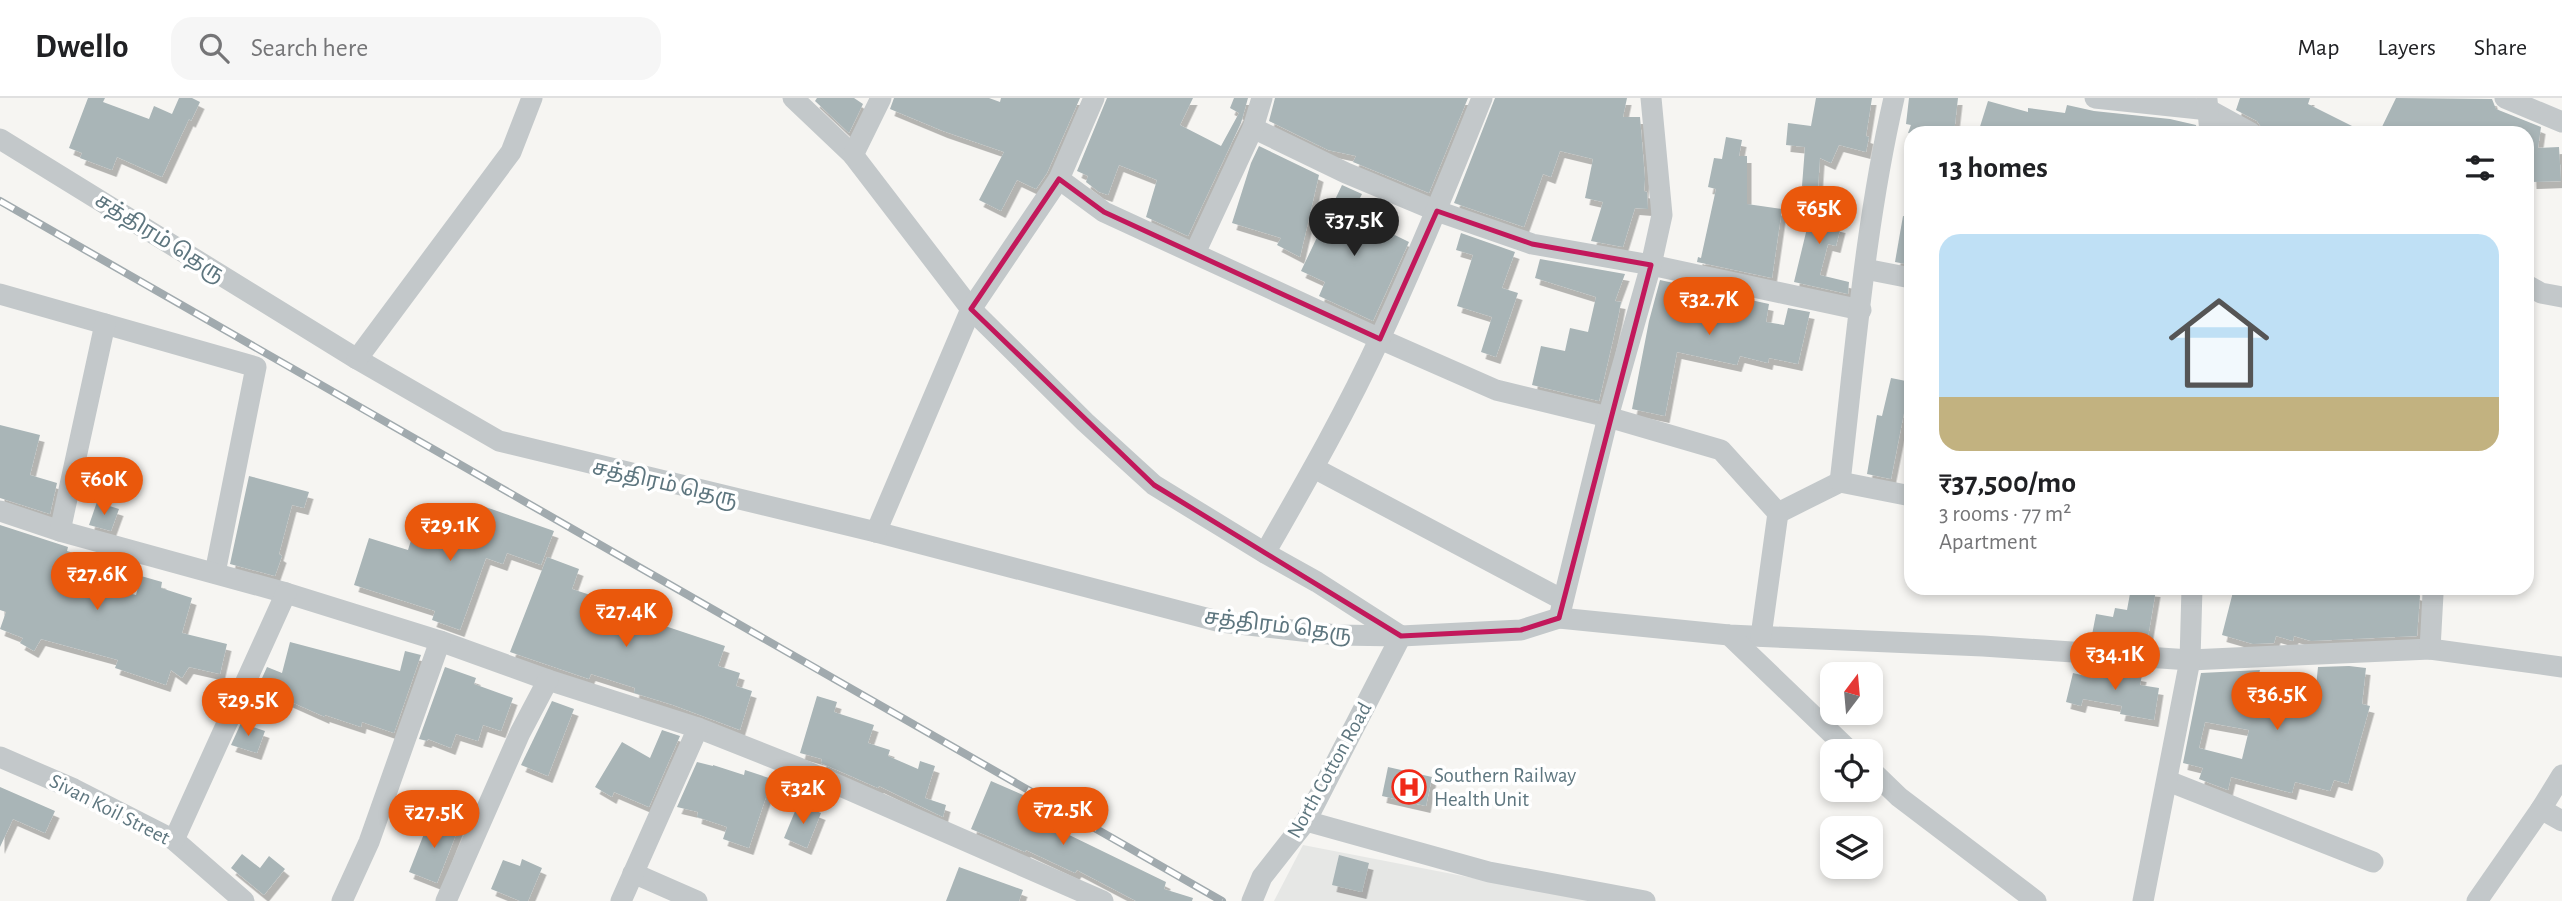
<!DOCTYPE html>
<html lang="en">
<head>
<meta charset="utf-8">
<style>
	:root { --surface:#fff; --page:#f6f6f6; --text:#202124; --muted:#757577; --line:#e0e0e0; --accent:#ea580c }
	body { margin:0; font-family:"Alegreya Sans","Noto Sans Tamil",sans-serif; background:var(--page); color:var(--text); height:100vh; display:flex; flex-direction:column; font-size:26px; white-space:nowrap }
	* { box-sizing:border-box; margin:0 }
	p { font-size:23px; color:var(--muted) }
	.icon { flex:none; width:38px; height:38px; fill:none; stroke:currentColor; stroke-width:2; stroke-linecap:round; stroke-linejoin:round }
	.map { position:relative; flex:1; overflow:hidden }
	.panel { position:absolute; left:1904px; top:28px; width:630px; height:469px; display:flex; flex-direction:column; background:var(--surface); border-radius:21px; box-shadow:0 4px 10px #0003 }
	.panel>* { flex:none }
	.needle { width:46px; rotate:16deg }
	.fabs { position:absolute; left:1820px; top:564px; display:grid; gap:14px }
	.fabs a { display:grid; place-items:center; width:63px; height:63px; border-radius:14px; background:var(--surface); box-shadow:0 4px 10px #0003; font-size:35px }
	.price { position:absolute; translate:-50% -60px; padding:0 16px; border-radius:24px; background:var(--accent); color:#fff; font-size:23px; line-height:46px; filter:drop-shadow(0 2px 4px #0008) }
	.price::after { content:''; position:absolute; left:50%; top:42px; width:21px; height:16px; margin-left:-10px; background:inherit; clip-path:polygon(0 0,100% 0,50% 100%) }
	.price.on { background:#222; color:#fff }
	ul { padding:0; list-style:none }
	li { display:grid; align-content:center; gap:14px; height:371px; padding:0 35px }
	li+li { border-top:2px solid var(--line) }
	li span { display:grid; place-items:center; height:217px; border-radius:21px; color:#555 }
	li>.icon { margin-inline-start:auto }
	span .icon { width:126px; height:126px; fill:#fffc; stroke-width:1 }
	li b { font-size:30px }
	h2 { display:flex; justify-content:space-between; align-items:center; height:84px; padding:0 35px; font-size:30px }
	header { display:flex; align-items:center; gap:42px; box-sizing:border-box; height:98px; padding:0 35px; background:var(--surface); border-bottom:2px solid var(--line) }
	header strong { font-size:33px }
	nav { display:flex; gap:38px; margin-inline-start:auto; font-size:24px }
	.search { width:490px; height:63px; background:var(--page); display:flex; align-items:center; gap:18px; box-sizing:border-box; padding:0 24px; border-radius:21px; color:var(--muted); font-size:26px }
	.map>svg:first-child { display:block }
	.built { fill:#e6e7e5 }
	.building { fill:#a9b5b7; fill-rule:evenodd; filter:url(#shadow) }
	.lines { fill:none; stroke-linecap:round; stroke-linejoin:round }
	.minor { stroke:#c3c8ca; stroke-width:21 }
	.rail-casing { stroke:#a1aaae; stroke-width:8 }
	.rail { stroke:#fff; stroke-width:5; stroke-dasharray:16; stroke-linecap:butt }
	.marked { fill:none; stroke:#c2185b; stroke-width:5; stroke-linejoin:round }
	.labels { text-anchor:middle; stroke-width:7; stroke-linejoin:round; paint-order:stroke }
	.street-label { font-size:21px; fill:#5e767f; stroke:#fff }
	.poi-label { font-size:21px; fill:#5e767f; stroke:#fff; text-anchor:start }
</style>
</head>
<body>
<header>
<strong>Dwello</strong>
<div class="search"><svg class="icon" aria-label="search" viewBox="0 0 24 24"><circle cx="10" cy="10" r="6"/><path d="M15 15l6 6"/></svg>Search here</div>
<nav><a>Map</a><a>Layers</a><a>Share</a></nav>
</header>
<div class="map">
<svg width="2562" height="803" viewBox="0 0 2562 803">
	<defs>
		<filter id="shadow"><feDropShadow dx="4.5" dy="7" stdDeviation="0" flood-color="#0004"/></filter>
	</defs>
	<rect width="100%" height="100%" fill="#f6f5f2"/>
	<path class="built" d="M1303,747L1592,803H1274Z"/>
	<g class="building">
		<path d="M88,0H105L103,4L149,21L154,8L172,16L179,0H192L200,4L191,23L189,21L162,79L117,59L112,72L80,60L82,55L69,50Z"/>
		<path d="M817,0H854L863,6L849,35L815,3Z"/>
		<path d="M894,0H989L1000,4L1001,0H1080L1047,75L1036,91L1017,82L1001,113L979,102L1004,54L943,33L890,11Z"/>
		<path d="M1107,0H1193L1180,27L1221,48L1239,15L1230,10L1234,0H1248L1241,25L1188,138L1146,119L1157,82L1119,67L1108,97L1099,94L1086,84L1088,78L1077,73Z"/>
		<path d="M1275,0H1468L1429,95L1353,64L1356,58L1328,52L1269,23Z"/>
		<path d="M1495,0H1627L1623,19H1640L1645,81L1644,93L1647,94L1648,111L1635,110L1623,149L1591,143L1603,104L1585,100L1593,61L1560,53L1551,79L1543,76L1524,129L1454,105Z"/>
		<path d="M1816,0H1872L1866,38L1869,39L1866,54L1839,47L1831,65L1820,60L1818,90L1802,88L1805,49L1786,47L1788,25L1811,28Z"/>
		<path d="M1909,0H1958L1954,35H1908L1911,27L1906,26Z"/>
		<path d="M2240,0H2310L2308,6L2366,35H2268L2264,33L2257,23L2236,12Z"/>
		<path d="M2396,0L2492,1L2496,11L2541,29L2538,50L2559,49L2561,83L2532,84L2531,66H2527V35H2379Z"/>
		<path d="M1988,3L2028,14V10L2065,15L2067,7L2094,13L2170,21L2196,27L2197,35H2073L2049,30L2048,35H1978Z"/>
		<path d="M1726,39L1742,42L1739,58H1747V106L1782,111L1772,180L1697,164L1698,159L1701,160L1716,91L1708,89L1714,60L1722,61Z"/>
		<path d="M1259,48L1319,77L1300,159L1277,147L1281,140L1232,125L1251,65Z"/>
		<path d="M1342,87L1362,96L1352,116L1409,144L1373,223L1319,198L1325,184L1301,173Z"/>
		<path d="M1816,93L1836,98L1828,125L1841,128L1836,148L1828,146L1820,177L1849,184L1848,196L1794,184Z"/>
		<path d="M1903,118L1911,119V167L1895,164Z"/>
		<path d="M1461,135L1515,154L1502,190L1518,195L1496,259L1481,254L1492,219L1457,208L1473,157L1456,152Z"/>
		<path d="M1540,161L1625,176L1615,203L1621,204L1618,220L1599,303L1532,287L1541,248L1565,253L1570,230L1588,234L1596,199L1535,180Z"/>
		<path d="M1660,182L1769,206L1766,224L1784,227L1788,210L1810,214L1798,266L1769,260L1768,265L1740,258L1737,267L1677,254L1665,318L1632,311L1649,223Z"/>
		<path d="M1891,280L1911,284V311L1905,310L1891,381L1867,376L1877,317L1882,318Z"/>
		<path d="M0,327L40,337L30,377L57,385L50,416L0,400Z"/>
		<path d="M249,378L309,394L304,410L292,407L279,456L282,458L275,478L230,466Z"/>
		<path d="M97,404L119,411L111,433L89,427Z"/>
		<path d="M474,405L554,433L541,467L507,455L503,466L486,460L460,532L432,522L435,513L354,487L369,440L408,452L414,433L459,447Z"/>
		<path d="M0,427L68,449L67,453L83,458L82,461L93,465L90,473L106,478L103,488L136,497L141,478L162,484L161,490L192,500L182,535L227,546L220,576L189,569L182,580L171,572L166,587L115,570L118,562L41,541L34,553L20,545L23,540L0,531L6,514L0,512Z"/>
		<path d="M547,459L579,471L572,491L624,508L626,504L653,512L650,523L725,548L718,568L740,575L736,588L752,593L740,632L673,607L634,595L635,590L591,576L589,581L510,554Z"/>
		<path d="M2131,490L2156,492L2148,539L2128,536L2127,542L2111,539L2110,543L2091,542L2096,516L2113,519L2115,510L2127,512Z"/>
		<path d="M2234,490H2406V493L2419,496L2420,498L2417,538L2311,543L2294,538L2293,543L2276,538L2274,545L2253,546L2222,537Z"/>
		<path d="M290,544L400,573L405,553L421,557L394,635L362,624L361,629L325,617V619L258,589L267,569L282,575Z"/>
		<path d="M2349,568L2366,570L2362,606L2370,608L2348,686L2334,682L2330,693L2295,684L2292,695L2231,679L2228,692L2199,681L2203,670L2183,665L2201,575L2260,572L2252,604L2300,616L2303,605L2314,608L2318,569ZM2205,624L2249,632L2242,661L2199,650Z"/>
		<path d="M445,569L476,580L474,586L513,600L501,633L483,627L478,643L456,636L451,650L428,641L427,643L419,641Z"/>
		<path d="M2096,569L2142,577L2140,587L2159,590L2154,622L2120,616L2122,608L2083,601L2081,608L2066,604L2073,575L2094,580Z"/>
		<path d="M817,598L837,604L834,614L874,627L868,645L890,652L888,658L918,671L920,663L935,668L925,700L946,707L943,719L879,688L878,690L821,665L822,661L800,655Z"/>
		<path d="M552,603L574,611L548,678L521,667Z"/>
		<path d="M241,625L265,633L257,655L231,647Z"/>
		<path d="M662,632L680,638L649,709L614,694L612,699L595,689L622,644L650,660Z"/>
		<path d="M697,664L713,668V667L744,677L745,672L772,681L749,750L723,741L727,729L697,719L698,714L677,709Z"/>
		<path d="M1388,669L1432,679L1426,708L1382,698Z"/>
		<path d="M991,683L1032,701L1026,716L1166,784L1164,791L1193,800L1192,803H1136L1077,772L1075,775L1026,752L1025,754L971,731Z"/>
		<path d="M0,689L55,713L45,735L13,721L0,749Z"/>
		<path d="M798,706L821,715L807,750L784,740Z"/>
		<path d="M431,718L459,729L437,785L409,774Z"/>
		<path d="M242,756L260,770L269,758L285,771L264,797L231,770Z"/>
		<path d="M1339,757L1369,765L1362,794L1332,787Z"/>
		<path d="M522,761L542,770L528,803H520L491,791L503,762L520,768Z"/>
		<path d="M959,769L1023,792L1019,803H946Z"/>
	</g>
	<g class="lines">
		<g class="minor">
			<path d="M793,0L853,57L971,211L1085,324L1154,387L1265,455L1317,484L1401,538"/>
			<path d="M2095,0L2209,12L2251,35"/>
			<path d="M2505,0L2562,24"/>
			<path d="M2207,2L2210,35"/>
			<path d="M1253,30L1346,75L1437,113L1532,146L1651,167L1861,212"/>
			<path d="M0,41L357,261L499,343L876,434L1221,524L1337,537L1401,538L1521,532L1559,520L1729,537L1983,548L2190,562L2430,551L2562,569"/>
			<path d="M853,57L881,0"/>
			<path d="M1059,81L1104,114L1380,241L1496,292L1608,319L1721,352L1778,415L1840,384L1911,398"/>
			<path d="M1195,155L1253,30L1262,0"/>
			<path d="M1865,171L1911,180"/>
			<path d="M2527,187L2541,195L2562,199"/>
			<path d="M0,196L256,269L215,475"/>
			<path d="M357,261L511,54L532,0"/>
			<path d="M1314,370L1563,502"/>
			<path d="M1840,384C1855,256 1865,126 1894,0"/>
			<path d="M0,413L60,433L286,495L440,543L548,582L698,630L799,670L1103,803"/>
			<path d="M60,433L105,226"/>
			<path d="M876,434L971,211L1059,81L1094,0"/>
			<path d="M1265,455C1305,385 1346,314 1380,240C1417,161 1450,80 1482,0"/>
			<path d="M1559,520L1608,319L1651,167L1662,117L1651,0"/>
			<path d="M1729,537L1850,653"/>
			<path d="M1761,538L1778,415"/>
			<path d="M2430,551L2433,496L2431,490"/>
			<path d="M0,659L74,691L174,742L244,803"/>
			<path d="M1871,672L1899,699L2036,803"/>
			<path d="M2168,683L2373,764"/>
			<path d="M2541,711L2562,677"/>
			<path d="M1306,723L1489,774L1645,803"/>
			<path d="M174,742L286,495"/>
			<path d="M633,775L697,803"/>
			<path d="M342,803L369,744L440,543"/>
			<path d="M446,803L520,635L548,582"/>
			<path d="M621,803L698,630"/>
			<path d="M1252,803L1262,779L1306,723L1401,538"/>
			<path d="M2143,803L2190,562L2192,490"/>
			<path d="M2477,803L2541,711L2562,723"/>
		</g>
		<defs>
			<path id="rail" d="M0,103L1222,803"/>
		</defs>
		<use href="#rail" class="rail-casing"/>
		<use href="#rail" class="rail"/>
	</g>
	<path class="marked" d="M1059,81L1104,114L1380,241L1437,113L1532,146L1651,167L1559,520L1521,532L1401,538L1154,387L971,211Z"/>
	<defs>
		<symbol id="hospital-ring" viewBox="-11 -11 22 22"><circle r="9.5" fill="#fff" stroke="#f02918" stroke-width="1.5"/><path d="M-5-5h3v3.5h4V-5h3V5h-3V1.5h-4V5h-3Z" fill="#f02918"/></symbol>
	</defs>
	<g fill-rule="evenodd">
		<use href="#hospital-ring" x="1390" y="670" width="38" height="38"/>
	</g>
	<g class="labels">
		<g class="street-label">
			<text transform="translate(160 139) rotate(32)" y="7">சத்திரம் தெரு</text>
			<text transform="translate(665 385) rotate(13)" y="7">சத்திரம் தெரு</text>
			<text transform="translate(1278 527) rotate(7)" y="7">சத்திரம் தெரு</text>
			<text transform="translate(1329 672) rotate(-61)" y="7">North Cotton Road</text>
			<text transform="translate(110 711) rotate(27)" y="7">Sivan Koil Street</text>
		</g>
		<g class="poi-label">
			<text x="1434" y="684">Southern Railway<tspan x="1434" dy="24">Health Unit</tspan></text>
		</g>
	</g>
</svg>
<div class="fabs">
<a><svg class="needle" viewBox="-14 -14 28 28"><path d="M0-13l5 13h-10z" fill="#e53935"/><path d="M0 13l5-13h-10z" fill="#757577"/></svg></a>
<a><svg class="icon" aria-label="locate" viewBox="0 0 24 24"><circle cx="12" cy="12" r="6"/><path d="M12 2v4M12 18v4M2 12h4M18 12h4"/></svg></a>
<a><svg class="icon" aria-label="layers" viewBox="0 0 24 24"><path d="M12 4l9 5-9 5-9-5zM3 14l9 5 9-5"/></svg></a>
</div>
<b class="price" style="left:1819px;top:148px">₹65K</b>
<b class="price on" style="left:1354px;top:160px">₹37.5K</b>
<b class="price" style="left:1709px;top:239px">₹32.7K</b>
<b class="price" style="left:104px;top:419px">₹60K</b>
<b class="price" style="left:450px;top:465px">₹29.1K</b>
<b class="price" style="left:97px;top:514px">₹27.6K</b>
<b class="price" style="left:626px;top:551px">₹27.4K</b>
<b class="price" style="left:2115px;top:594px">₹34.1K</b>
<b class="price" style="left:2277px;top:634px">₹36.5K</b>
<b class="price" style="left:248px;top:640px">₹29.5K</b>
<b class="price" style="left:803px;top:728px">₹32K</b>
<b class="price" style="left:1063px;top:749px">₹72.5K</b>
<b class="price" style="left:434px;top:752px">₹27.5K</b>
<section class="panel">
<h2>13 homes<svg class="icon" aria-label="filters" viewBox="0 0 24 24"><path d="M4 7h16M4 17h16"/><circle cx="9" cy="7" r="2"/><circle cx="15" cy="17" r="2"/></svg></h2>
<ul>
<li><span style="background:linear-gradient(#bfe0f5 75%,#c2b280 0)"><svg class="icon" aria-label="home" viewBox="0 0 24 24"><path d="M3 11l9-7 9 7M6 9v11h12V9"/></svg></span><div><b>₹37,500/mo</b><p>3 rooms · 77 m²</p><p>Apartment</p></div></li>
</ul>
</section>
</div>
</body>
</html>
